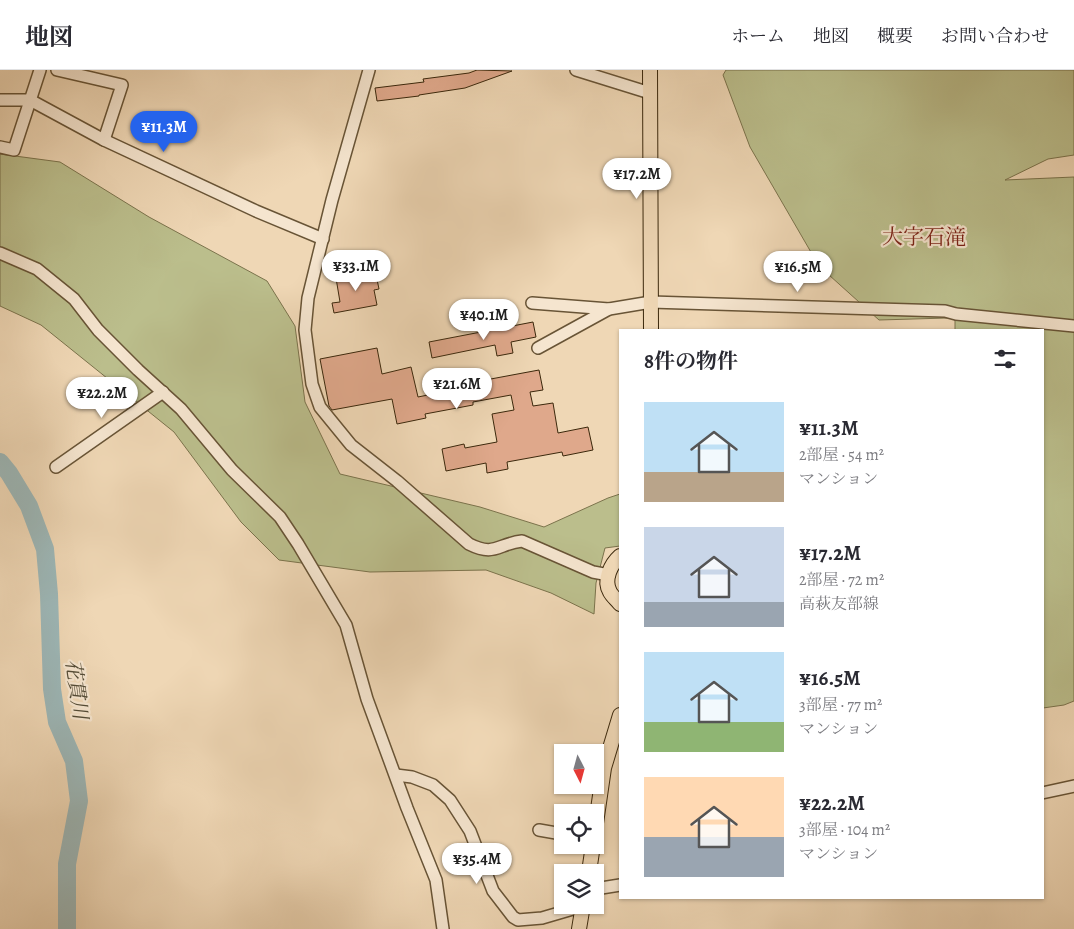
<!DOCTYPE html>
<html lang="ja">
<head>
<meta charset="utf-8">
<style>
	:root { --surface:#fff; --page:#f7f7f7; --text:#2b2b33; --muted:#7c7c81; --line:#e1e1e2; --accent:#2563eb }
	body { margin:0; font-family:Alegreya,"Noto Serif JP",serif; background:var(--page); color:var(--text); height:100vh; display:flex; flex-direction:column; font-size:19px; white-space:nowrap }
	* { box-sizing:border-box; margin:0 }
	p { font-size:16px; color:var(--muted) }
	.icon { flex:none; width:28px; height:28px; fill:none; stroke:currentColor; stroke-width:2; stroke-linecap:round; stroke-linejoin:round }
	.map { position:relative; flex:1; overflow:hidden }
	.sheet { position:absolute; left:619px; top:259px; width:425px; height:570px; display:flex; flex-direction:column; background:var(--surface); border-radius:0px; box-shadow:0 1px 4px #0004 }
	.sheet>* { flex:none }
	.needle { width:32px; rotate:174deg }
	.buttons { position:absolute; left:554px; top:674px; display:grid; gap:10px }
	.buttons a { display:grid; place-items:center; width:50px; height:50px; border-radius:0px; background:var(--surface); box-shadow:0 1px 4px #0004; font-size:25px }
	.price { position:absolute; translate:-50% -42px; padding:0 11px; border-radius:18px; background:#fff; color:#222; font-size:16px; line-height:32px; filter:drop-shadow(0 1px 2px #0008) }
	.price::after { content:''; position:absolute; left:50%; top:30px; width:15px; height:11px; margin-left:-8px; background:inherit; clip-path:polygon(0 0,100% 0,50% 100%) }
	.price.current { background:var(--accent); color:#fff }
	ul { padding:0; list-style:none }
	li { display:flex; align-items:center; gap:15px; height:125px; padding:0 25px }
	li span { display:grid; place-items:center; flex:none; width:140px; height:100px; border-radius:0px; color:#555 }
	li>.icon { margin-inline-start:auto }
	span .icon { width:60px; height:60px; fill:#fffc; stroke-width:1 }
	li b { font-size:21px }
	h2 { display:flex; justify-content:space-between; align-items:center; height:60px; padding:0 25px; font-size:21px }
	header { display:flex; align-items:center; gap:30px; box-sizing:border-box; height:70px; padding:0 25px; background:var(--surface); border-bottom:1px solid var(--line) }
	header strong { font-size:24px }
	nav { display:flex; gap:28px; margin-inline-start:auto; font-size:18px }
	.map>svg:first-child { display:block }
	.green { fill:#bbbe8c; stroke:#7b734c }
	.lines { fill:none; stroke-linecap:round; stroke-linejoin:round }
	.river { stroke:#9db7b7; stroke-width:18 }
	.building { fill:#dfa88b; stroke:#3b280c }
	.minor-casing { stroke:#685436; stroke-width:14 }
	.major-casing { stroke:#3b280c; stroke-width:16 }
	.minor { stroke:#f5e5cf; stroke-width:11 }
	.major { stroke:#efd7b5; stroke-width:14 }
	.labels { text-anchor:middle; stroke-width:4.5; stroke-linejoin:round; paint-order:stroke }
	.water-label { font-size:20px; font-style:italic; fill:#544c37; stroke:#f5e5cf }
	.quarter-label { font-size:21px; fill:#7a1f14; stroke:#f5e5cf }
</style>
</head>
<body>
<header>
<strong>地図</strong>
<nav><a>ホーム</a><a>地図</a><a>概要</a><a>お問い合わせ</a></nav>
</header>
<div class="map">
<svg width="1074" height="859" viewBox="0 0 1074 859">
	<rect width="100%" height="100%" fill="#efd7b5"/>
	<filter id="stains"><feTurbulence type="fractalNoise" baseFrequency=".004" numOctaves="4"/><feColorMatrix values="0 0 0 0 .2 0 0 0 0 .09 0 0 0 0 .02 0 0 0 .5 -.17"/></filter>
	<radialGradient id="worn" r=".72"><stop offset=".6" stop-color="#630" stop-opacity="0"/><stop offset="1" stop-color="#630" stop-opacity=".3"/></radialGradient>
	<g class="green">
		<path d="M726,0H1074V85L1048,89L1005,110L1074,107V631L1064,635L1043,638L1042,260H955V244L947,248L879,250L819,196L750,77L723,5Z"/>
		<path d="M0,84L60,92L149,147L267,211L295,256L305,332L340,404L480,437L544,457L608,428L620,424V476L605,478L596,513L594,544L551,523L486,500L370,502L279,490L241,452L174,362L41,255L0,236Z"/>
	</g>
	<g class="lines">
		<path class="river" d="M0,392L9,403L29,436L45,479L49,524L52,619L57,652L74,691L79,731L67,794V859"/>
	</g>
	<g class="building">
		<path d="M477,0L512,1L465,18L419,25V26L377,31L375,18L424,12L423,9L469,3Z"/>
		<path d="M375,200L379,219L374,220L377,235L334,243L332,233L340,232L336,208Z"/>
		<path d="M533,252L536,267L511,272L513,283L497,286L495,275L432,288L429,272Z"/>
		<path d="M377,278L382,304L411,297L418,327L457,319V318L481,313L480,311L539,300L543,320L530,322L533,336L553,333L558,363L588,357L593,380L563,386L562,382L507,392L508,399L487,403L486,393L446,401L442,379L464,374L465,378L497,372L492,344L514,340L511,325L473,332V335L425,344L426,348L397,354L392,329L332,340L329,336L320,289Z"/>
	</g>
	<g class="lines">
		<defs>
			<g id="minor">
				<path d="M57,0L122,15L104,70"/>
				<path d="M369,0L332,130L308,228L305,260L312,314L320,337L351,375L397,411L469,474C495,487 497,474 522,471L593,502L609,505"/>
				<path d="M576,0L650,23"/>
				<path d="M0,30H30L104,70L256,141L323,169"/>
				<path d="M0,77L14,80L40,0"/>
				<path d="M0,183L37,199L74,229L98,260L138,300L181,339L232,400L280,447L298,474L346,555L367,629L407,738L436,810L443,859"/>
				<path d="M532,233L609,239"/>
				<path d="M538,278L609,239L651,232L945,241L956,244L1074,256"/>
				<path d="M56,397L163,322"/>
				<path d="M396,705L412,707L433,715L450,730L470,761L493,821L513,847L518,850L542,848L583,836"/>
				<path d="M1042,723L1074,716"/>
				<path d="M539,760L562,764"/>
				<path d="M595,819L620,815"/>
			</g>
			<g id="major">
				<path d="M650,0L651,260"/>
				<path d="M620,486C611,494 603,510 610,522C612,526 617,530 620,534"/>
				<path d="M595,760L604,698L620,645"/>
				<path d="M589,802L593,775"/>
				<path d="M579,859L583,835"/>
			</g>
		</defs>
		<use href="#minor" class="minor-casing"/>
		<use href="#major" class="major-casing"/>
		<use href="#minor" class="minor"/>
		<use href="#major" class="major"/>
	</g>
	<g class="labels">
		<g class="water-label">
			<text transform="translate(77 619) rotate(82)" y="7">花貫川</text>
		</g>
		<g class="quarter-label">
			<text x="924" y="174">大字石滝</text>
		</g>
	</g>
	<rect width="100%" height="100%" filter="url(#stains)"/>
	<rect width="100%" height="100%" fill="url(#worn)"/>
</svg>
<div class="buttons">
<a><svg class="needle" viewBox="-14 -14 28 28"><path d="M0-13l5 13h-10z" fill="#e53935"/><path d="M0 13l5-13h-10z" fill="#7c7c81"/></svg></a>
<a><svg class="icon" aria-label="locate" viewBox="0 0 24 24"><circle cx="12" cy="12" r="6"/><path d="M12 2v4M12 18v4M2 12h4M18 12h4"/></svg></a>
<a><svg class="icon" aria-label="layers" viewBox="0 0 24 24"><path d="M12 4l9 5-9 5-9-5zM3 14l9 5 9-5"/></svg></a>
</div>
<b class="price current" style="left:164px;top:83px">¥11.3M</b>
<b class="price" style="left:637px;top:130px">¥17.2M</b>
<b class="price" style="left:356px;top:222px">¥33.1M</b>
<b class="price" style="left:798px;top:223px">¥16.5M</b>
<b class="price" style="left:484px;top:271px">¥40.1M</b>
<b class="price" style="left:457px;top:340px">¥21.6M</b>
<b class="price" style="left:102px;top:349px">¥22.2M</b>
<b class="price" style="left:477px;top:815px">¥35.4M</b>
<section class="sheet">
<h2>8件の物件<svg class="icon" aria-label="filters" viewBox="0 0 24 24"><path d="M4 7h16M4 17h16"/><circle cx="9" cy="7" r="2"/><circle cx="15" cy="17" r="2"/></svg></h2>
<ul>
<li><span style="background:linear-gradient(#bfe0f5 70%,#b9a48a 0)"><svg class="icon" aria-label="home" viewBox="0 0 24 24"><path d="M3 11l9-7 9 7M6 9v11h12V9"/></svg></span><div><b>¥11.3M</b><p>2部屋 · 54 m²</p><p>マンション</p></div></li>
<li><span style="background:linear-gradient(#c9d6e8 75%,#9aa5b1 0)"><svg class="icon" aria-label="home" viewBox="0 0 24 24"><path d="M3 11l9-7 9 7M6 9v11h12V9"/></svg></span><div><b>¥17.2M</b><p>2部屋 · 72 m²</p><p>高萩友部線</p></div></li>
<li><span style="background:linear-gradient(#bfe0f5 70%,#8fb573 0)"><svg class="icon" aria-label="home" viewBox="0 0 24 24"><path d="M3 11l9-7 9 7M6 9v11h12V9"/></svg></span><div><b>¥16.5M</b><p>3部屋 · 77 m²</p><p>マンション</p></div></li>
<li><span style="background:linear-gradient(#ffd9b3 60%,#9aa5b1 0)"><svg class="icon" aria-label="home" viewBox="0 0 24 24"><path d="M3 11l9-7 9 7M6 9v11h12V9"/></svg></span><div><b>¥22.2M</b><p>3部屋 · 104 m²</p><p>マンション</p></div></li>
</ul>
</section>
</div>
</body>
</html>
